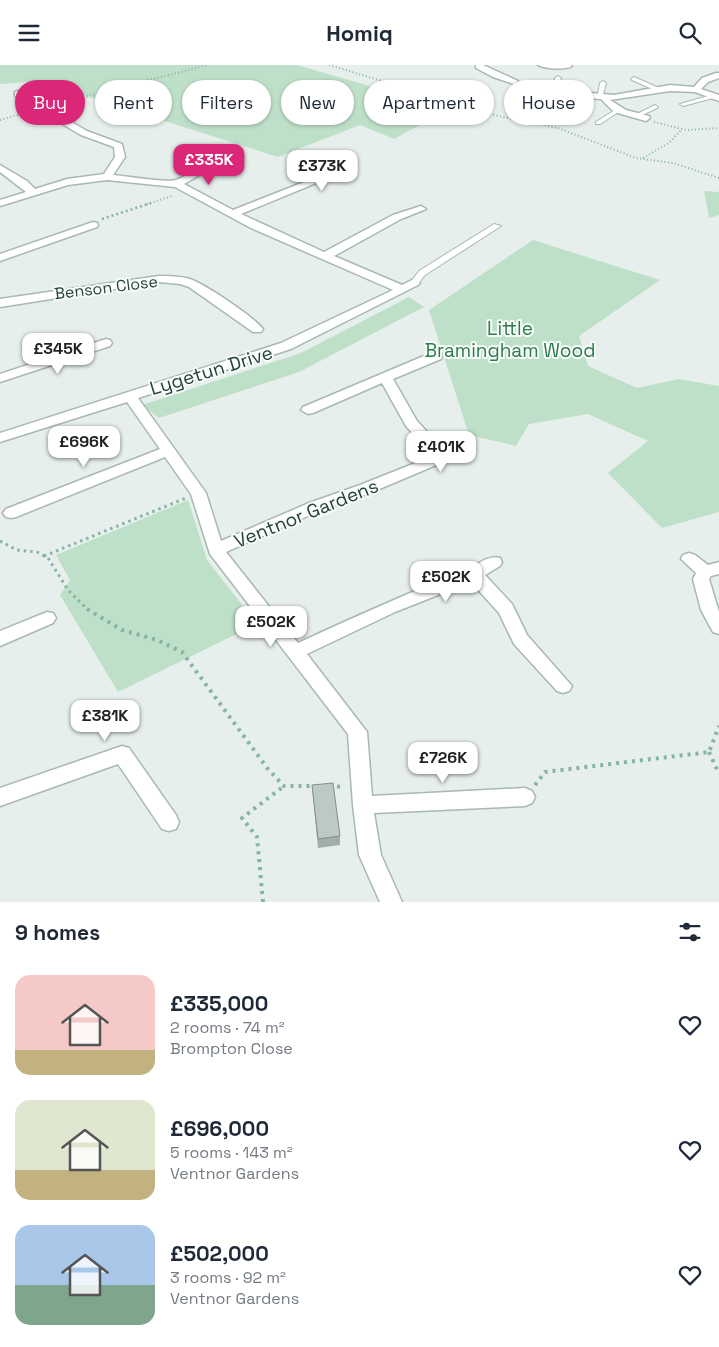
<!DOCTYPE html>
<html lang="en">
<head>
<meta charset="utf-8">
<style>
	:root { --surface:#fff; --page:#f6f6f7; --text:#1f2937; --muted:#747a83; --accent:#db2777 }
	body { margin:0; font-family:"Space Grotesk",sans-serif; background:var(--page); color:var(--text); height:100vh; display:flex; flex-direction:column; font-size:19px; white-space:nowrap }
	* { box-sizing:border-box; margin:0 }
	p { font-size:16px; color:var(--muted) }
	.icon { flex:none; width:28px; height:28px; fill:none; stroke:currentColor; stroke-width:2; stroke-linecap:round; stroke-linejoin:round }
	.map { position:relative; height:837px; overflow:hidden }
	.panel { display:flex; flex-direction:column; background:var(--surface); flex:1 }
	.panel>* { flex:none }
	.hud { position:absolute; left:15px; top:15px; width:690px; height:45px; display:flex; gap:10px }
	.price { position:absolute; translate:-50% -42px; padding:0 11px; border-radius:10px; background:#fff; color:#222; font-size:16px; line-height:32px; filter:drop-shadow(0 1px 2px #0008) }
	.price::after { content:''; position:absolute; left:50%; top:30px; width:15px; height:11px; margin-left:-8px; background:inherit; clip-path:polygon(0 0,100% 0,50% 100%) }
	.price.current { background:var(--accent); color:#fff }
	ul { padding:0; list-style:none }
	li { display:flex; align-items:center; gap:15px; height:125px; padding:0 15px }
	li span { display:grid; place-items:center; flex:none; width:140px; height:100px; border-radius:15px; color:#555 }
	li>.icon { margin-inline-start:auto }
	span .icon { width:60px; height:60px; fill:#fffc; stroke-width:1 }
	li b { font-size:21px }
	h2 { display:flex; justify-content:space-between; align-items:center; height:60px; padding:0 15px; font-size:21px }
	.chip { padding:0 18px; border-radius:22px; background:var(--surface); box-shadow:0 1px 4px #0004; font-size:18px; line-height:45px }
	.chip.current { background:var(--accent); color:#fff }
	header { display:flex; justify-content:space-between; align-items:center; height:65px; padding:0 15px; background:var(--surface); font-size:22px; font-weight:700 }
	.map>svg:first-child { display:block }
	.green { fill:#bfe0c8 }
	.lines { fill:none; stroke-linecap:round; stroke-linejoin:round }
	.lane-casing { stroke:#a8b8b2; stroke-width:2 }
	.street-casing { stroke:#a8b8b2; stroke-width:3 }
	.path-far3 { stroke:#86b3a5; stroke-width:2; stroke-dasharray:1 2.5; stroke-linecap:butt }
	.path-far2 { stroke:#86b3a5; stroke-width:2.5; stroke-dasharray:2 3; stroke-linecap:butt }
	.path-far1 { stroke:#86b3a5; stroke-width:3; stroke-dasharray:2.5 4; stroke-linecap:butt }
	.path { stroke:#86b3a5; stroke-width:4; stroke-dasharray:3 5; stroke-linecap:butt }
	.lane { fill:#fff; fill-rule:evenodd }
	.street { fill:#fff; fill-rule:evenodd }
	.wall { fill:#a1aea9 }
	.building { fill:#bbcac4; stroke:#838d89 }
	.labels { text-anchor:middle; stroke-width:4; stroke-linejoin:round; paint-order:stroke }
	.far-street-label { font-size:16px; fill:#24423a; stroke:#f7fbf9 }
	.park-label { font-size:19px; fill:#2d7a4b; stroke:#f7fbf9 }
	.street-label { font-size:19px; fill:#24423a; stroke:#f7fbf9 }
</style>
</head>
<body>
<header><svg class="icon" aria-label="menu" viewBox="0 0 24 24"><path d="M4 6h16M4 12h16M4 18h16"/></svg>Homiq<svg class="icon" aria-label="search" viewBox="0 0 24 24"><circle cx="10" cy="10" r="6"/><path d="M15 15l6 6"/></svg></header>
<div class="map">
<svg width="719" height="837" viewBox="0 0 719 837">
	<rect width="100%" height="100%" fill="#e6efeb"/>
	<g class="green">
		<path d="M0,0H297L449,44L394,74L360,60L278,92L39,16L0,19Z"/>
		<path d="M704,126L719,127V150L709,153Z"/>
		<path d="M533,175L660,215L579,271L588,301L637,323L679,314L719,321V447L662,463L608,408L648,376L588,349L529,359L516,381L469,370L429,245Z"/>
		<path d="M409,232L424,242L299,307L159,353L142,340L301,288Z"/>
		<path d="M188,435L207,495L257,559L118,627L60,530L70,515L56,490Z"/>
	</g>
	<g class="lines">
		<defs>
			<g id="lane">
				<path d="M558,11L561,13L559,23L556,25L553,23L555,13Z"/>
				<path d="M634,12L661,24L662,25L657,26L632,15L631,14Z"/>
				<path d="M603,16L606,18L602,33L597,34L600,18Z"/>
				<path d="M715,29L717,30V32L683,41L680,39Z"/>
				<path d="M589,30L592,32L591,33L580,38L577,36Z"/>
				<path d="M655,40L658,42L657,43L638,52L633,51Z"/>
				<path d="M615,45L620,46L600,59H596V57Z"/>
				<path d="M494,159L501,161L425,210L417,220H411L410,218L419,206Z"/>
			</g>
			<g id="street">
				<path d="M476,0H483L518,16L514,19L493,12L476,3Z"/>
				<path d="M538,0H571L572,1C565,5 545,4 538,0Z"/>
				<path d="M716,8H719V13L708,17L701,24L719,30V36L695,27L670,26L610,35L626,45L649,51L650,53L646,56L614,47L601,34L557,31L543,35L539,32L557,25L614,30L670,20L694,22L702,13Z"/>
				<path d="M18,26L87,66L122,79L125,92L113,110C126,111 167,118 176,115C195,109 219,83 240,87V91L220,98L184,119L233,145L337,104L312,89L314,87H320L350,104L241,149L324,187L393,150L421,141L426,144L401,154L334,191L402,220L414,214L418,216L420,218L418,220L291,284L138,333L206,428L221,476L309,438L360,420L433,391L406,361L382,318L313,348L308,349L301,345L303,342L431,288H441L442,291L441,294L393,314L417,356L448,389L450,392L448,395L370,428L319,446L226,487L298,578C352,553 406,529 461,507C474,503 487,489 500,493L502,497L500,501L485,510L512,539L527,570L572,621L569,626L563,628L557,626L514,579L499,548L471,517L395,547L307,589L367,667L372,731L525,723L532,726L535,732L532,738L525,741L374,748L381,790L402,837H380L359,790L353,740L348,669L210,489L191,429L165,392L16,452L11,453L6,452L3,448L6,444L160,384L127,337L0,377V368L281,278L393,225L251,163L175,122L107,115L68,120L0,141V135L26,127L0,107V100L27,116L35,124L67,114L104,109L115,92L114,82L81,70L15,31V27Z"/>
				<path d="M93,157L97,158L98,160L97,162L0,196V189Z"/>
				<path d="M159,211C169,211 180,211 190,214C206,220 253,251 263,264L261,267H253L189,222L180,219L159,217L0,242V234Z"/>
				<path d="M106,274L110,275L112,278L110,281L0,317V309Z"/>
				<path d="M689,488L695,490L708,500L719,497V509L711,511L709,514L719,547V569L713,567L701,545L693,514L696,508L681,494L683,490Z"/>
				<path d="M47,547L53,548L56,553L53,558L0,581V566Z"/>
				<path d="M122,681L129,683L176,750L179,757L176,764L169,766L162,764L118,699L0,741V723Z"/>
			</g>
		</defs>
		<use href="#lane" class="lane-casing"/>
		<use href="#street" class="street-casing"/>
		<g class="path-far3">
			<path d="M329,0L498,51L558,63L636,93L673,98L719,113"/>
			<path d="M524,19L539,24"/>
			<path d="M56,39L208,0"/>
			<path d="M511,53L535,38"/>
			<path d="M0,55L28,47"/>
			<path d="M654,57L686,65L719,63"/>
			<path d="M643,93L669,78L681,65"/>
			<path d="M147,139L172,131"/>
		</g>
		<path class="path-far2" d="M102,154L151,138"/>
		<g class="path-far1">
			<path d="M0,476L17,485L37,487L48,493L68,525L88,545"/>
			<path d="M44,491L186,433"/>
		</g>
		<g class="path">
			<path d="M87,544L122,565L157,575L182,587L268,704L284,721H315"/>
			<path d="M709,687L719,709"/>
			<path d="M535,720L545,707L709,687L719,661"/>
			<path d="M329,721L345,722"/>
			<path d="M263,837L257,772L242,753L284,721"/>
		</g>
		<use href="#lane" class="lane"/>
		<use href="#street" class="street"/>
	</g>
	<path class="wall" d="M312,720L340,771V780L318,783Z"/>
	<path class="building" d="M333,718L340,771L318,774L312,720Z"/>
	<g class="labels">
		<g class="far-street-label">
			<text transform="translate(106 222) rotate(-7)" y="6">Benson Close</text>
		</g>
		<g class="park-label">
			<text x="510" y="270">Little<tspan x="510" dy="22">Bramingham Wood</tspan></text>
		</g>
		<g class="street-label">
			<text transform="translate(211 305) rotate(-17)" y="7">Lygetun Drive</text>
			<text transform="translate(306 448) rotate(-22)" y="7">Ventnor Gardens</text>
		</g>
	</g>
</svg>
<b class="price current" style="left:209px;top:121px">£335K</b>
<b class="price" style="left:322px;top:127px">£373K</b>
<b class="price" style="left:58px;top:310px">£345K</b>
<b class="price" style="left:84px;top:403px">£696K</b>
<b class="price" style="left:441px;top:408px">£401K</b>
<b class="price" style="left:446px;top:538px">£502K</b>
<b class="price" style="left:271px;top:583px">£502K</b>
<b class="price" style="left:105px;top:677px">£381K</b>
<b class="price" style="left:443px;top:719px">£726K</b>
<div class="hud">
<a class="chip current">Buy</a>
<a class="chip">Rent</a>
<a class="chip">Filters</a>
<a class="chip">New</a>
<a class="chip">Apartment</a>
<a class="chip">House</a>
</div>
</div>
<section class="panel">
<h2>9 homes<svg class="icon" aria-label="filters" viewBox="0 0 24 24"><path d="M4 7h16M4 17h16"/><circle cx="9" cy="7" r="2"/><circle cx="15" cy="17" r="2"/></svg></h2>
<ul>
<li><span style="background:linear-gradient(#f6c9c9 75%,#c2b280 0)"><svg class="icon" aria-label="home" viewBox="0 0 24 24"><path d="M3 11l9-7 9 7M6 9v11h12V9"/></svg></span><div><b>£335,000</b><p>2 rooms · 74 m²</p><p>Brompton Close</p></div><svg class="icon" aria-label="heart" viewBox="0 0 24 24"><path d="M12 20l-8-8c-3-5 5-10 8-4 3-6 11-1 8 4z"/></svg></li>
<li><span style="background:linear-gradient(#dfe7d0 70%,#c2b280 0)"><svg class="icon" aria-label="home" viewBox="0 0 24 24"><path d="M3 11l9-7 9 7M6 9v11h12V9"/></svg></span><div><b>£696,000</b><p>5 rooms · 143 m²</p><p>Ventnor Gardens</p></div><svg class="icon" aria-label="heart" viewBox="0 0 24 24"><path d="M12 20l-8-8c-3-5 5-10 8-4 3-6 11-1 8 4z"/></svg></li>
<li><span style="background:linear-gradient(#a9c7e8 60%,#7fa58c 0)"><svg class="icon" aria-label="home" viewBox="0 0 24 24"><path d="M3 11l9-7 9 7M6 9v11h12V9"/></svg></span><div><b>£502,000</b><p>3 rooms · 92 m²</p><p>Ventnor Gardens</p></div><svg class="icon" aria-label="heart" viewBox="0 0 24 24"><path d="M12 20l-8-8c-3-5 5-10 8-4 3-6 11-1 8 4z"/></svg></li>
</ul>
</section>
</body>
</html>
